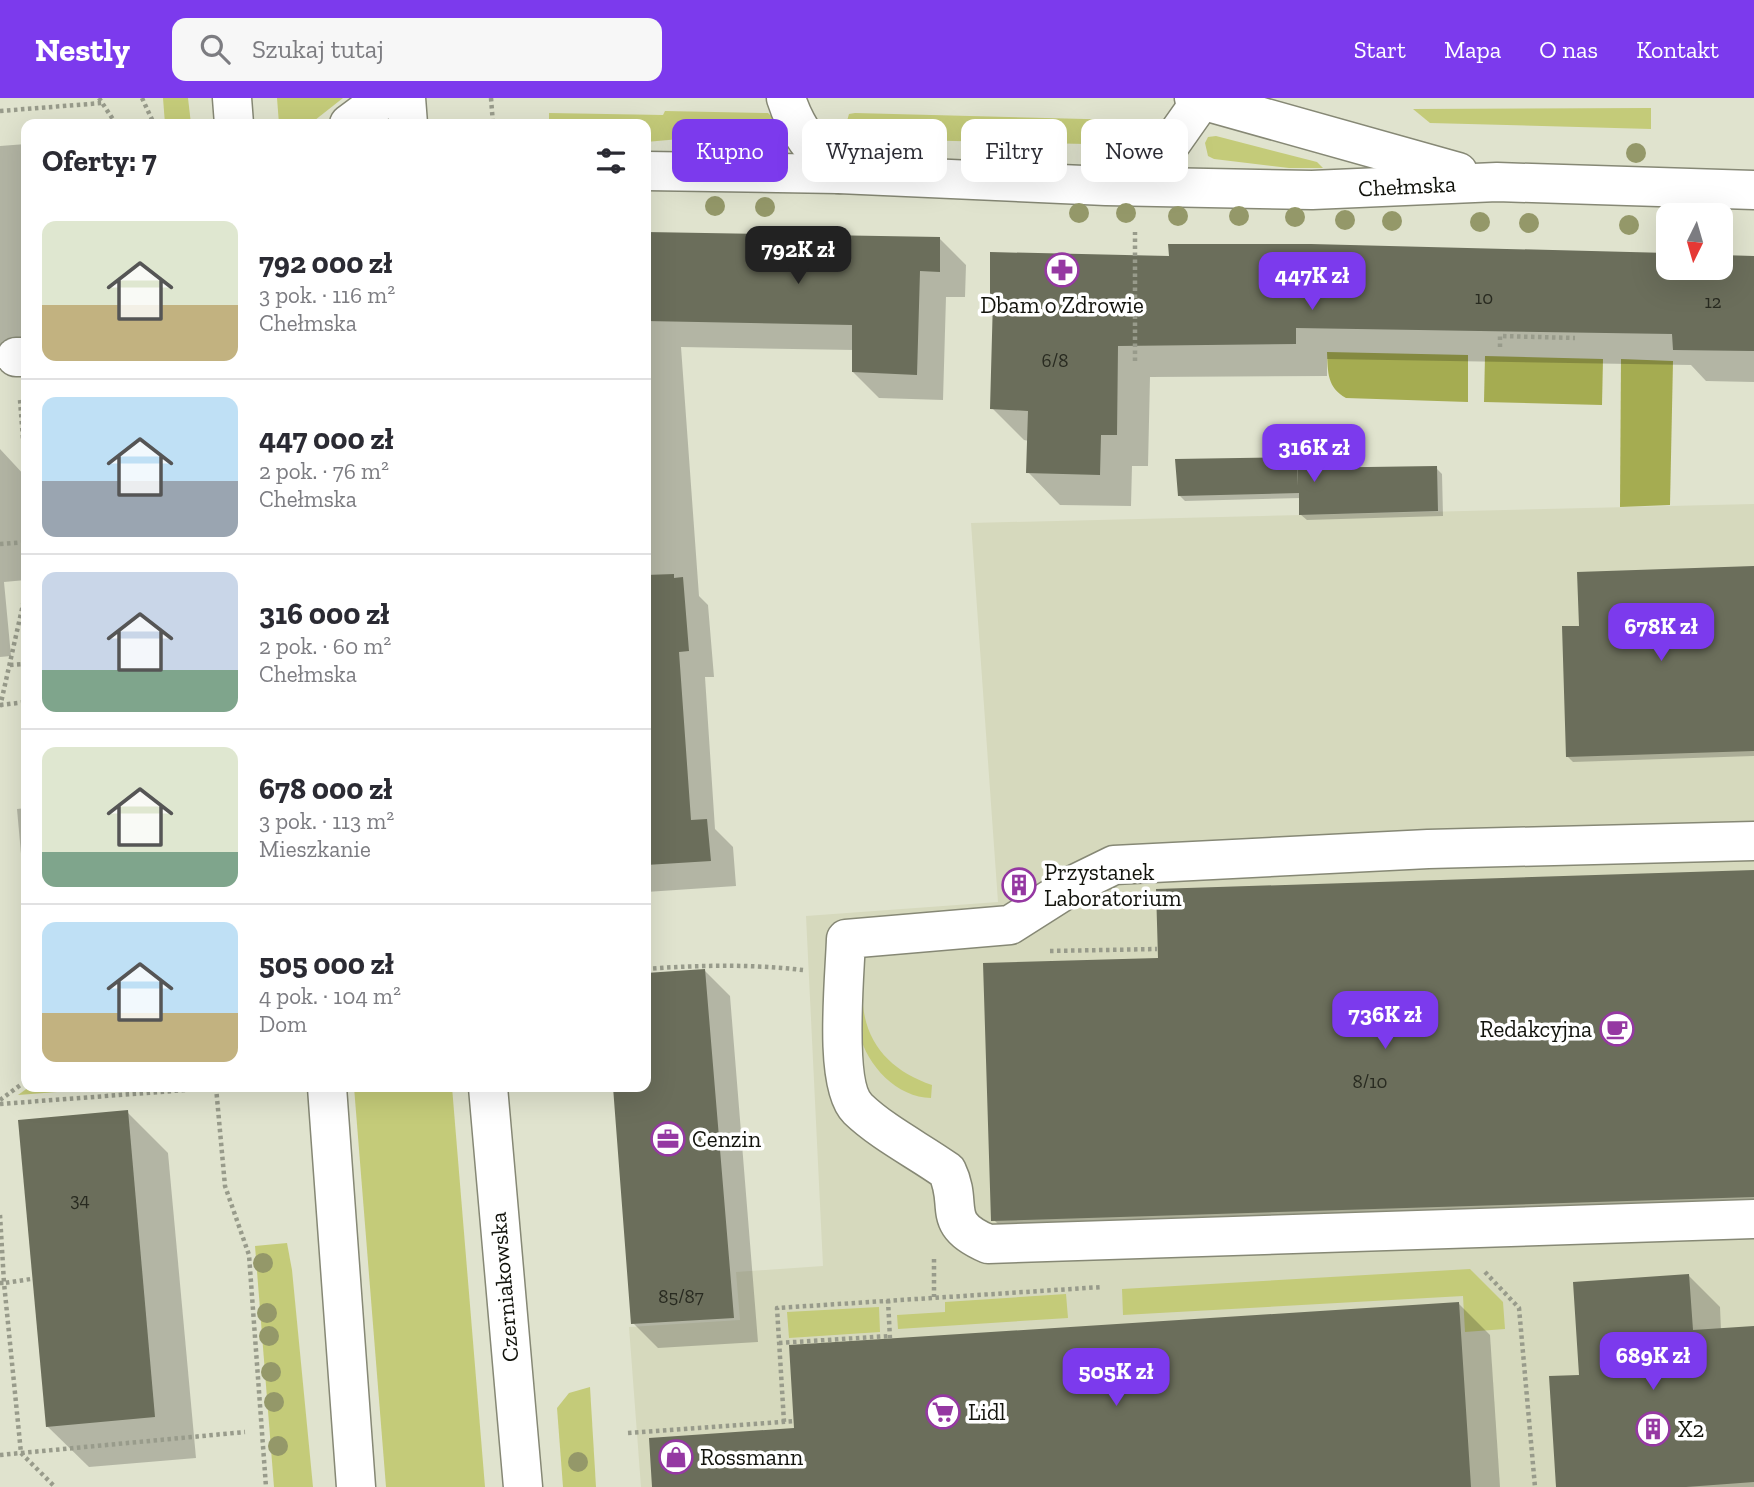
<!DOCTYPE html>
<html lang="pl">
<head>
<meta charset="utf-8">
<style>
	:root { --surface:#fff; --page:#f7f7f7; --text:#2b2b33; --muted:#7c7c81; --line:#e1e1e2; --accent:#7c3aed }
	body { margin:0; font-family:"Zilla Slab",serif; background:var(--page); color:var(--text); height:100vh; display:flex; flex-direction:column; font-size:26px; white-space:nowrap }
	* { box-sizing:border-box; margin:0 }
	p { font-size:23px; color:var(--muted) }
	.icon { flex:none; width:38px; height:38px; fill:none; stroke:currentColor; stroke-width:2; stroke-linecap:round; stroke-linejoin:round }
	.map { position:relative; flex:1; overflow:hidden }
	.side { position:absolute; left:21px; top:21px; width:630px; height:973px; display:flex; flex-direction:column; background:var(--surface); border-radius:14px; box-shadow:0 7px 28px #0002 }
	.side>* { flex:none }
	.guide { position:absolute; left:672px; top:21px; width:665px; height:63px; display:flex; gap:14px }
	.needle { width:46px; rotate:185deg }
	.controls { position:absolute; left:1656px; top:105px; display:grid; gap:14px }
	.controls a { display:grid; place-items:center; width:77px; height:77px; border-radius:14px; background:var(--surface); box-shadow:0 7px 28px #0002; font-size:35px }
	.price { position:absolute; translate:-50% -60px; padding:0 16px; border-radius:14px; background:var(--accent); color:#fff; font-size:23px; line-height:46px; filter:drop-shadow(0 2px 4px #0008) }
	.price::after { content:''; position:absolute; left:50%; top:42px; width:21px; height:16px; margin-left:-10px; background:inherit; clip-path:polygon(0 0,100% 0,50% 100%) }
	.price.active { background:#222; color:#fff }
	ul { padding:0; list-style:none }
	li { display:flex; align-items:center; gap:21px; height:175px; padding:0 21px }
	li+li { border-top:2px solid var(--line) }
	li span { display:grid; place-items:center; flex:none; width:196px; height:140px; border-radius:14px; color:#555 }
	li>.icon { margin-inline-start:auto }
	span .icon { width:84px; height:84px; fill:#fffc; stroke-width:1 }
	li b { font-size:30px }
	h2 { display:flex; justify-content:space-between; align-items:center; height:84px; padding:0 21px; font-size:30px }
	.tag { padding:0 24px; border-radius:14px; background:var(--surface); box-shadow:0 7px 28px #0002; font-size:24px; line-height:63px }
	.tag.active { background:var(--accent); color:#fff }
	header { display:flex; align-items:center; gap:42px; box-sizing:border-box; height:98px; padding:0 35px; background:var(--accent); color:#fff }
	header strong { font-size:33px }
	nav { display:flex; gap:38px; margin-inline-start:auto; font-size:24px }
	.search { width:490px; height:63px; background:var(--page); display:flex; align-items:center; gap:18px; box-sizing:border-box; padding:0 24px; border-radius:14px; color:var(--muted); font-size:26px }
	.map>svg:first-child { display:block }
	.built { fill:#d6d9bd }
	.green { fill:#c4cb79 }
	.forest { fill:#a5ac51 }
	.shadow { fill:#0003 }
	.building { fill:#6b6e5b }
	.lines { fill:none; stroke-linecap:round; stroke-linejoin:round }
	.minor-casing { stroke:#868875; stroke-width:41 }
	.major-casing { stroke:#868875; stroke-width:41 }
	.path { stroke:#989b8b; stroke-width:4.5; stroke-dasharray:3.5 3.5; stroke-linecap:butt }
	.minor { stroke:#fff; stroke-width:38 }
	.major { stroke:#fff; stroke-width:38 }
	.tree { fill:#949869 }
	.labels { text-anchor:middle; stroke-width:7; stroke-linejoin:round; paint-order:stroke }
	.number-label { font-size:19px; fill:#282a20 }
	.street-label { font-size:23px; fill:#12130c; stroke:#fff }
	.poi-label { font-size:23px; fill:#12130c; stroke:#fff; text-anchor:start }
</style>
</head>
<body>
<header>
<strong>Nestly</strong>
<div class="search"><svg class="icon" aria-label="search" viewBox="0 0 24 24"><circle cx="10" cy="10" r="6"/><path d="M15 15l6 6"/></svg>Szukaj tutaj</div>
<nav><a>Start</a><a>Mapa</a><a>O nas</a><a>Kontakt</a></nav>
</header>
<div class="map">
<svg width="1754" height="1389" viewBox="0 0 1754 1389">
	<rect width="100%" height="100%" fill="#e0e3ce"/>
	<path class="built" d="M1754,406V1389H641L629,1229L740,1222L736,1174L823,1168L806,818L998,804L971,425Z"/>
	<g class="green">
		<path d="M163,0H188L191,26H165Z"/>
		<path d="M277,0H343L310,26H279Z"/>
		<path d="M1651,10V31L1430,25L1413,11Z"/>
		<path d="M665,13L768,15L790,36L759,39L758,34L646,44V26H549V15L663,17Z"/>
		<path d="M855,15L1125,22L1134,27L1127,36L1086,46L912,42C888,40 866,37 847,23L849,16Z"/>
		<path d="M1216,38L1317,64L1323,70H1289L1214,61L1208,58L1205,45L1208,39Z"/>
		<path d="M863,907C867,949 894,974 932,987L931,1000C898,1000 866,967 860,936C858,927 859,917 858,908Z"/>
		<path d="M29,989H122L18,997Z"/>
		<path d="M354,989H452L485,1389H386Z"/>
		<path d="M287,1145L292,1172L313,1389H274L255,1148Z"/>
		<path d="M1470,1171L1503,1204L1505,1231L1465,1234L1463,1198L1123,1217L1122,1191Z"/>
		<path d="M1066,1196L1068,1220L898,1231L897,1217L945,1214V1204Z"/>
		<path d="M879,1209L880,1234L789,1240L787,1214Z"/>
		<path d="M590,1289L596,1389H563L557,1310L569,1295Z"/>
	</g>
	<g class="forest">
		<path d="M1327,254L1468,257V304L1346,300C1327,289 1328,275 1327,254Z"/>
		<path d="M1485,258L1603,261L1602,307L1484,304Z"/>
		<path d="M1621,261L1673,263L1670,407L1620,409Z"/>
	</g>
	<g class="shadow">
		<path d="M26,46V270L0,253V48Z"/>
		<path d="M646,135L940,141L966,167L965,199H946L943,302L879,300L853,274L854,252L681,249L699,498L708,507L714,579H705L715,731L733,749L736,788L646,794Z"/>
		<path d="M1754,160V284L1706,283L1691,267L1327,261V278L1150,279L1148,368H1132L1131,408L1060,407L1028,374L1029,343L1024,342L992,310L994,202L992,200L1720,170Z"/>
		<path d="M0,351L26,379V482L4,484L11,558L0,559Z"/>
		<path d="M1296,361L1302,372L1436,370L1442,376L1443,418L1307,422L1301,417V400L1185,403L1180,398Z"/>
		<path d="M1754,470V658L1573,664L1567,658L1581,529Z"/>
		<path d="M26,710V812L17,711Z"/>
		<path d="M1754,773V1132L1026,1154L995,1123L985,867L1160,862Z"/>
		<path d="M704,872L730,898L758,1244L658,1250L633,1225L616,989H646V877Z"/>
		<path d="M127,1014L168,1055L196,1360L89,1369L47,1328Z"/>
		<path d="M1689,1178L1720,1209L1721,1232L1754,1229V1389H1558L1581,1278Z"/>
		<path d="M1459,1206L1490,1237L1500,1389H654L796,1332Z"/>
	</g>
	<g class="building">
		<path d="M646,134L940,139V174L920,173L917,277L852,274V227L646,223Z"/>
		<path d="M1168,146H1311L1668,155V170H1720V157L1754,158V253L1673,252L1672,236L1296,230V246L1118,248L1117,337H1101L1100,377L1026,375L1028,313L990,311L993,201L990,200V154L1169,158Z"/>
		<path d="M1297,359L1298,388V370L1437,368L1438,413L1299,417V395L1178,398L1175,361Z"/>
		<path d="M1754,468V653L1566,659L1562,528H1579L1577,474Z"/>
		<path d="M674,476V480L683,479L689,553L679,554L691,722L707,721L711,763L646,767V477Z"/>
		<path d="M1754,772V1099L991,1123L983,865L1158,860L1156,791Z"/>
		<path d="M705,871L734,1220L631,1226L613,989H646V875Z"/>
		<path d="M128,1012L155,1319L46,1329L18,1022Z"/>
		<path d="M1689,1176L1693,1232L1754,1228V1384L1686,1389H1556L1549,1278L1579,1277L1573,1184Z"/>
		<path d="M1459,1204L1471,1389H652L649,1340L794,1330L789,1247Z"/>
	</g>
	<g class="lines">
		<defs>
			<g id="minor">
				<path d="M786,0C796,32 814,54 839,76"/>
				<path d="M1194,0L1458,74"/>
				<path d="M349,26L384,0"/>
				<path d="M646,73L839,76L1106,88L1312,92L1497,84L1754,92"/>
				<path d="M1108,87L1165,54L1203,0"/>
				<path d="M16,259H26"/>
				<path d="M1754,743L1428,751L1114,767L1073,787L1010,827L846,841C845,877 833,987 858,1011C883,1035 919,1053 947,1073C964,1108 939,1125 988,1146L1754,1121"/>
			</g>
			<g id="major">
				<path d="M232,0L234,26"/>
				<path d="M406,0L408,26"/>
				<path d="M327,989L356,1389"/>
				<path d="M488,989L523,1389"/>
			</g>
		</defs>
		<use href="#minor" class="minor-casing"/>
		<use href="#major" class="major-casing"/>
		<g class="path">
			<path d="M99,0L116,26"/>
			<path d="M142,0L154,26"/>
			<path d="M491,0L493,26"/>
			<path d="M0,13L102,5"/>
			<path d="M1500,249V238L1575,240"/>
			<path d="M1135,263V134"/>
			<path d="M20,302L26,380"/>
			<path d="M0,446L26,444"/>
			<path d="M10,567L26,566"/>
			<path d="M0,607L26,604"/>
			<path d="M0,609L26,493"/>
			<path d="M1050,853L1157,851"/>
			<path d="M646,871C699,867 750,866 803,872"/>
			<path d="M216,989L225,1088L249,1157L266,1389"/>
			<path d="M0,1002L26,983"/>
			<path d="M0,1006L226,989"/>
			<path d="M0,1117L4,1185L31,1181"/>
			<path d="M934,1161V1199"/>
			<path d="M1485,1174L1519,1210L1535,1389"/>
			<path d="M0,1185H4L21,1355L245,1334"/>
			<path d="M888,1202L890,1241"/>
			<path d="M779,1245L890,1238"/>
			<path d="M784,1324L777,1210L1102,1189"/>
			<path d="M628,1335L794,1323"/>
			<path d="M0,1357L21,1355L55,1389"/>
		</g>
		<use href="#minor" class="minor"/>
		<use href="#major" class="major"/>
	</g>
	<g class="tree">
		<circle cx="1636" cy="55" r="10"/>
		<circle cx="715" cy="108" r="10"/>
		<circle cx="765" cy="109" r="10"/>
		<circle cx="1079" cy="115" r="10"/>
		<circle cx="1126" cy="115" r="10"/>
		<circle cx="1178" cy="118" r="10"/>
		<circle cx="1239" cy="118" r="10"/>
		<circle cx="1295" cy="119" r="10"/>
		<circle cx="1345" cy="122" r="10"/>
		<circle cx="1392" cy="123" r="10"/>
		<circle cx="1480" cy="124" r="10"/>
		<circle cx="1529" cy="125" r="10"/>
		<circle cx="1629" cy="127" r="10"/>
		<circle cx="263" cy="1165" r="10"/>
		<circle cx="267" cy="1215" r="10"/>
		<circle cx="269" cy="1238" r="10"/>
		<circle cx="271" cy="1274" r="10"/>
		<circle cx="274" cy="1304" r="10"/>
		<circle cx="278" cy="1348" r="10"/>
		<circle cx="578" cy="1364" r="10"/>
	</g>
	<defs>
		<symbol id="pharmacy-ring" viewBox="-11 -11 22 22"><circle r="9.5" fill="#fff" stroke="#9538a2" stroke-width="1.5"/><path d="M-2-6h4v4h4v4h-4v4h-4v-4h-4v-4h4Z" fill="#9538a2"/></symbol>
		<symbol id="building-ring" viewBox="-11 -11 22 22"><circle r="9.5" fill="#fff" stroke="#9538a2" stroke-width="1.5"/><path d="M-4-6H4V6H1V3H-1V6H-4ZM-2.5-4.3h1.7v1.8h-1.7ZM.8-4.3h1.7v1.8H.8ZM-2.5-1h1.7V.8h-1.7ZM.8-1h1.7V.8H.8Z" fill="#9538a2"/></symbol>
		<symbol id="cafe-ring" viewBox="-11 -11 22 22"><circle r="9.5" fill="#fff" stroke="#9538a2" stroke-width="1.5"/><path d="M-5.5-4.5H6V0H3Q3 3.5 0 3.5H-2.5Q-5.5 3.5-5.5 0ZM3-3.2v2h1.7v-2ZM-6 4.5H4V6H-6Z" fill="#9538a2"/></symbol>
		<symbol id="office-ring" viewBox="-11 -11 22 22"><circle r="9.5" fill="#fff" stroke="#9538a2" stroke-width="1.5"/><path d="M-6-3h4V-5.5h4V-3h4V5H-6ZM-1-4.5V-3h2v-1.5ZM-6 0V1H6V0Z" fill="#9538a2"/></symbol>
		<symbol id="supermarket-ring" viewBox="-11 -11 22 22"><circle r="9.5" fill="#fff" stroke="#9538a2" stroke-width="1.5"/><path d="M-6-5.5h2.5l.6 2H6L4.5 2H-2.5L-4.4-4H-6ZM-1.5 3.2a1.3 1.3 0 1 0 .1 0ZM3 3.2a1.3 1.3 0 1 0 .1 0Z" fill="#9538a2"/></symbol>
		<symbol id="shop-ring" viewBox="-11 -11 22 22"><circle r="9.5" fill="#fff" stroke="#9538a2" stroke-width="1.5"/><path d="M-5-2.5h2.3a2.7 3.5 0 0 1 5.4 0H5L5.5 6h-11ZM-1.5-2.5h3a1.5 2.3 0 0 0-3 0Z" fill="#9538a2"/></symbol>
	</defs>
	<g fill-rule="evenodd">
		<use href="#pharmacy-ring" x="1043" y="153" width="38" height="38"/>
		<use href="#building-ring" x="1000" y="768" width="38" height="38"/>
		<use href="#cafe-ring" x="1598" y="912" width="38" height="38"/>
		<use href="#office-ring" x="649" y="1022" width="38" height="38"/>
		<use href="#supermarket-ring" x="924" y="1295" width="38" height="38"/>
		<use href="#building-ring" x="1634" y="1312" width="38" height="38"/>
		<use href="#shop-ring" x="657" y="1340" width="38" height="38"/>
	</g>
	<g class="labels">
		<g class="number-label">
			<text x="1484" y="206">10</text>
			<text x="1713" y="210">12</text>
			<text x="1055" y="269">6/8</text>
			<text x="1370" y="990">8/10</text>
			<text x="80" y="1108">34</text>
			<text x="681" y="1205">85/87</text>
		</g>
		<g class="street-label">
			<text transform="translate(1407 88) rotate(-3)" y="8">Chełmska</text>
			<text transform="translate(504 1189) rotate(-95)" y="8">Czerniakowska</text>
		</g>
		<g class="poi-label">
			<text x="1062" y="215" text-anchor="middle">Dbam o Zdrowie</text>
			<text x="1044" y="782">Przystanek<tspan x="1044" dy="26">Laboratorium</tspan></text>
			<text x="1592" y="939" text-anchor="end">Redakcyjna</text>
			<text x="692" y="1049">Cenzin</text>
			<text x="968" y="1322">Lidl</text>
			<text x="1678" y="1339">X2</text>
			<text x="700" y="1367">Rossmann</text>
		</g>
	</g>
</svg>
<div class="controls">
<a><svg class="needle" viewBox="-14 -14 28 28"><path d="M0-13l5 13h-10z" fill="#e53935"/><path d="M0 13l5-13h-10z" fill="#7c7c81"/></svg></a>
</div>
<b class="price active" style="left:798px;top:188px">792K zł</b>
<b class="price" style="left:1312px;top:214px">447K zł</b>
<b class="price" style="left:1314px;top:386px">316K zł</b>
<b class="price" style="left:1661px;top:565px">678K zł</b>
<b class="price" style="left:1385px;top:953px">736K zł</b>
<b class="price" style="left:1653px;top:1294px">689K zł</b>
<b class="price" style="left:1116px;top:1310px">505K zł</b>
<div class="guide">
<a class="tag active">Kupno</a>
<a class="tag">Wynajem</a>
<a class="tag">Filtry</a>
<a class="tag">Nowe</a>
</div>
<section class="side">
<h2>Oferty: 7<svg class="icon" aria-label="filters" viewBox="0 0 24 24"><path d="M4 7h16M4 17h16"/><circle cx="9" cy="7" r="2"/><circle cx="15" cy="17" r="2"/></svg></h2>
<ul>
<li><span style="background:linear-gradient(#dfe7d0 60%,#c2b280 0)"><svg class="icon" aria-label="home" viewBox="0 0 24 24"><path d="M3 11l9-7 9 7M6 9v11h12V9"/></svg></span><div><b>792 000 zł</b><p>3 pok. · 116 m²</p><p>Chełmska</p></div></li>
<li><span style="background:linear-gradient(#bfe0f5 60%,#9aa5b1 0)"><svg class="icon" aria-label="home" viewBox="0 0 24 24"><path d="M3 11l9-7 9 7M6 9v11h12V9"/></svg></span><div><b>447 000 zł</b><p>2 pok. · 76 m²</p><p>Chełmska</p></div></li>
<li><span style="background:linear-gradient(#c9d6e8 70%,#7fa58c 0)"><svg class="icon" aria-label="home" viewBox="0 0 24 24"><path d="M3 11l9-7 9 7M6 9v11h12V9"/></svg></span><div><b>316 000 zł</b><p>2 pok. · 60 m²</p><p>Chełmska</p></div></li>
<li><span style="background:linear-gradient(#dfe7d0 75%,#7fa58c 0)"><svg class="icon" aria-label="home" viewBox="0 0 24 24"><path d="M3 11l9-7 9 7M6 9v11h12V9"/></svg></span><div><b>678 000 zł</b><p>3 pok. · 113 m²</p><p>Mieszkanie</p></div></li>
<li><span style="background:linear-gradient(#bfe0f5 65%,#c2b280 0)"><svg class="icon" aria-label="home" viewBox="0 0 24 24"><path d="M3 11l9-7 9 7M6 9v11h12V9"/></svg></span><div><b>505 000 zł</b><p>4 pok. · 104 m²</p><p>Dom</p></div></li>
</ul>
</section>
</div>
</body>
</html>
